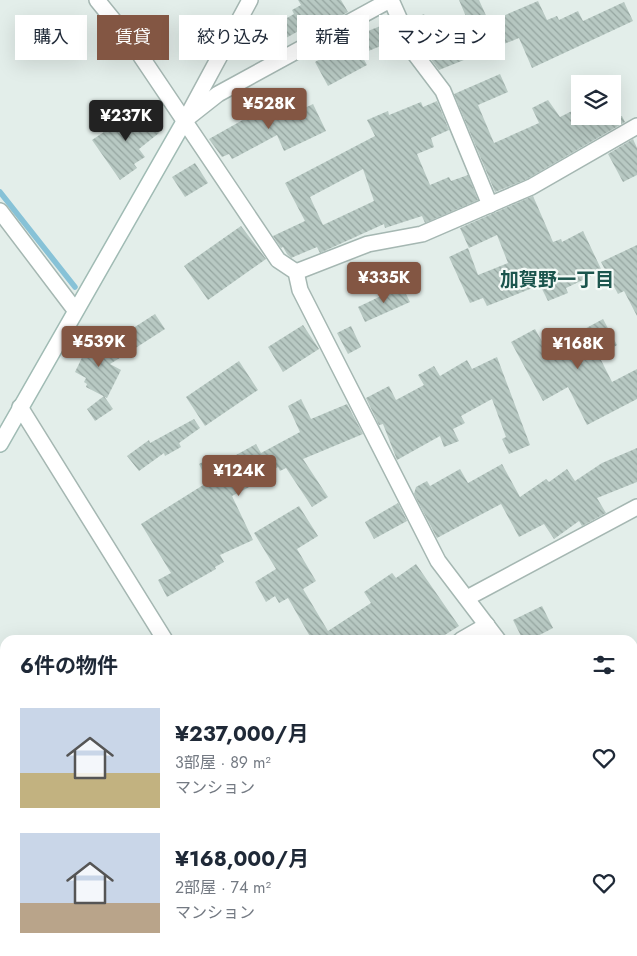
<!DOCTYPE html>
<html lang="ja">
<head>
<meta charset="utf-8">
<style>
	:root { --surface:#fff; --page:#f2f2f3; --text:#1f2937; --muted:#747a83; --accent:#835643 }
	body { margin:0; font-family:Jost,"Noto Sans JP",sans-serif; background:var(--page); color:var(--text); height:100vh; display:flex; flex-direction:column; font-size:19px; white-space:nowrap }
	* { box-sizing:border-box; margin:0 }
	p { font-size:16px; color:var(--muted) }
	.icon { flex:none; width:28px; height:28px; fill:none; stroke:currentColor; stroke-width:2; stroke-linecap:round; stroke-linejoin:round }
	.map { position:relative; flex:1; overflow:hidden }
	.drawer { position:absolute; left:0px; top:635px; width:638px; height:321px; display:flex; flex-direction:column; background:var(--surface); border-radius:15px 15px 0 0; box-shadow:0 5px 20px #0002 }
	.drawer>* { flex:none }
	.banner { position:absolute; left:15px; top:15px; width:608px; height:45px; display:flex; gap:10px }
	.fabs { position:absolute; left:571px; top:75px; display:grid; gap:10px }
	.fabs a { display:grid; place-items:center; width:50px; height:50px; border-radius:0px; background:var(--surface); box-shadow:0 5px 20px #0002; font-size:25px }
	.price { position:absolute; translate:-50% -42px; padding:0 11px; border-radius:5px; background:var(--accent); color:#fff; font-size:16px; line-height:32px; filter:drop-shadow(0 1px 2px #0008) }
	.price::after { content:''; position:absolute; left:50%; top:30px; width:15px; height:11px; margin-left:-8px; background:inherit; clip-path:polygon(0 0,100% 0,50% 100%) }
	.price.selected { background:#222; color:#fff }
	ul { padding:0; list-style:none }
	li { display:flex; align-items:center; gap:15px; height:125px; padding:0 20px }
	li span { display:grid; place-items:center; flex:none; width:140px; height:100px; border-radius:0px; color:#555 }
	li>.icon { margin-inline-start:auto }
	span .icon { width:60px; height:60px; fill:#fffc; stroke-width:1 }
	li b { font-size:21px }
	h2 { display:flex; justify-content:space-between; align-items:center; height:60px; padding:0 20px; font-size:21px }
	.pill { padding:0 18px; border-radius:0px; background:var(--surface); box-shadow:0 5px 20px #0002; font-size:18px; line-height:45px }
	.pill.selected { background:var(--accent); color:#fff }
	.map>svg:first-child { display:block }
	.lines { fill:none; stroke-linecap:round; stroke-linejoin:round }
	.stream { stroke:#87c2d7; stroke-width:5.5 }
	.building { fill:url(#building-back-hatch); fill-rule:evenodd }
	.street-casing { stroke:#a5b7b2; stroke-width:18 }
	.secondary-casing { stroke:#a0bbb4; stroke-width:18 }
	.street { stroke:#fff; stroke-width:15 }
	.secondary { stroke:#fff; stroke-width:15 }
	.labels { text-anchor:middle; stroke-width:4.5; stroke-linejoin:round; paint-order:stroke }
	.neighbourhood-label { font-size:19px; font-weight:bold; fill:#1b554d; stroke:#f4faf7 }
</style>
</head>
<body>
<div class="map">
<svg width="637" height="956" viewBox="0 0 637 956">
	<defs>
		<pattern id="building-back-hatch" width="6" height="6" patternUnits="userSpaceOnUse" patternTransform="scale(1.25)"><rect width="6" height="6" fill="#b8c9c3"/><path d="M-1 5l2 2M0 0l6 6M5-1l2 2" fill="none" stroke="#95a5a0"/></pattern>
	</defs>
	<rect width="100%" height="100%" fill="#e3eeea"/>
	<g class="lines">
		<path class="stream" d="M0,192L75,287"/>
	</g>
	<g class="building">
		<path d="M298,0H341L348,12L319,28L318,26L305,34L302,29L286,38L278,23L294,14L292,10L301,5Z"/>
		<path d="M459,0H479L489,22L538,1L547,20L557,16L559,20L578,11L583,21L624,2L633,21L532,68L519,38L439,70L423,49L410,20L424,14L436,40L470,26Z"/>
		<path d="M391,22L398,39L361,54L367,65L328,86L315,62L332,52L328,44L357,29L360,34Z"/>
		<path d="M500,74L508,92L478,105L494,143L539,123L532,108L548,100L560,117L578,108L580,116H622L625,122L527,179L495,192L454,94Z"/>
		<path d="M273,96L284,118L313,104L326,131L284,151L277,135L238,156L232,159L229,154L222,157L209,139L262,109L259,103Z"/>
		<path d="M437,101L449,130L431,138L434,147L417,154L430,185L449,177L451,181L468,175L478,200L425,223L422,216L385,228L384,224L320,253L317,247L291,258L287,254L283,247L281,248L273,236L305,221L285,183L375,136L367,120L388,111L389,115L421,102L423,107ZM363,169L374,201L323,225L310,197Z"/>
		<path d="M141,107L159,133L139,149L145,157L134,164L137,168L120,180L92,140Z"/>
		<path d="M633,139L637,148V175L623,182L608,154Z"/>
		<path d="M195,163L208,183L185,197L172,177Z"/>
		<path d="M533,196L553,242L561,239L562,242L583,231L602,271L566,288L568,293L548,301L540,285L487,306L483,298L470,303L449,257L468,248L478,275L508,263L497,235L469,248L460,228Z"/>
		<path d="M241,226L266,259L208,300L184,266Z"/>
		<path d="M637,245V316L624,291L618,294L601,262Z"/>
		<path d="M402,286L410,302L365,322L358,307Z"/>
		<path d="M155,314L165,329L134,349L124,334Z"/>
		<path d="M603,319L617,345L599,356L612,382L637,369V399L587,425L568,387L543,401L511,342L535,329L545,347L565,336L566,339Z"/>
		<path d="M303,325L319,349L283,372L268,347Z"/>
		<path d="M351,326L361,347L348,354L337,333Z"/>
		<path d="M91,339L123,356L110,364L121,370L107,398L86,387L87,384L84,382L86,378L75,372Z"/>
		<path d="M497,357L530,445L509,454L502,439L506,437L492,399L461,416L465,423L453,429L459,441L444,447L440,436L397,460L383,424L379,425L366,398L389,386L396,400L424,385L418,375L434,366L440,376L467,360L472,369Z"/>
		<path d="M239,361L258,390L205,426L186,397Z"/>
		<path d="M104,396L113,409L95,421L87,409Z"/>
		<path d="M301,399L311,419L347,404L363,434L303,459L328,497L312,507L286,468L280,471L278,467L251,482L253,485L232,496L253,540L220,555L224,562L215,567L216,569L167,597L158,580L171,573L141,524L208,482L199,464L214,456L218,465L256,444L261,453L300,432L288,406Z"/>
		<path d="M194,419L200,428L179,443L181,447L165,456L164,453L139,471L127,456L149,440L150,443Z"/>
		<path d="M637,448V482L597,498L606,513L582,526L579,521L554,539L544,524L519,537L501,504L437,538L414,494L416,487L427,481L430,486L460,469L468,483L502,464L520,497L546,479L549,482L567,469L575,481L602,463Z"/>
		<path d="M398,503L407,521L374,539L365,522Z"/>
		<path d="M299,506L318,536L297,549L316,581L303,589L328,631L371,603L364,592L392,573L396,578L416,564L459,626L437,640H312L288,598L279,603L275,596L266,602L255,582L276,569L254,533Z"/>
		<path d="M542,606L553,628L530,640H523L513,620Z"/>
	</g>
	<g class="lines">
		<defs>
			<g id="street">
				<path d="M97,0L132,43L278,260L296,272L300,290L438,561L498,640"/>
				<path d="M391,0L415,54L443,91L490,205"/>
				<path d="M189,113L250,0"/>
				<path d="M185,120L218,94L390,0"/>
				<path d="M0,211L75,310"/>
				<path d="M296,272L368,244L422,234L531,187L637,126"/>
				<path d="M20,407L165,640"/>
				<path d="M467,598L637,507"/>
				<path d="M461,640L487,625"/>
				<path d="M632,761L637,760"/>
				<path d="M0,764L5,772"/>
				<path d="M118,951L121,956"/>
				<path d="M358,951L361,956"/>
				<path d="M0,954L5,956"/>
			</g>
			<path id="secondary" d="M0,444L185,120"/>
		</defs>
		<use href="#street" class="street-casing"/>
		<use href="#secondary" class="secondary-casing"/>
		<use href="#street" class="street"/>
		<use href="#secondary" class="secondary"/>
	</g>
	<g class="labels">
		<g class="neighbourhood-label">
			<text x="557" y="286">加賀野一丁目</text>
		</g>
	</g>
</svg>
<div class="fabs">
<a><svg class="icon" aria-label="layers" viewBox="0 0 24 24"><path d="M12 4l9 5-9 5-9-5zM3 14l9 5 9-5"/></svg></a>
</div>
<b class="price" style="left:269px;top:130px">¥528K</b>
<b class="price selected" style="left:126px;top:142px">¥237K</b>
<b class="price" style="left:384px;top:304px">¥335K</b>
<b class="price" style="left:99px;top:368px">¥539K</b>
<b class="price" style="left:578px;top:370px">¥168K</b>
<b class="price" style="left:239px;top:497px">¥124K</b>
<div class="banner">
<a class="pill">購入</a>
<a class="pill selected">賃貸</a>
<a class="pill">絞り込み</a>
<a class="pill">新着</a>
<a class="pill">マンション</a>
</div>
<section class="drawer">
<h2>6件の物件<svg class="icon" aria-label="filters" viewBox="0 0 24 24"><path d="M4 7h16M4 17h16"/><circle cx="9" cy="7" r="2"/><circle cx="15" cy="17" r="2"/></svg></h2>
<ul>
<li><span style="background:linear-gradient(#c9d6e8 65%,#c2b280 0)"><svg class="icon" aria-label="home" viewBox="0 0 24 24"><path d="M3 11l9-7 9 7M6 9v11h12V9"/></svg></span><div><b>¥237,000/月</b><p>3部屋 · 89 m²</p><p>マンション</p></div><svg class="icon" aria-label="heart" viewBox="0 0 24 24"><path d="M12 20l-8-8c-3-5 5-10 8-4 3-6 11-1 8 4z"/></svg></li>
<li><span style="background:linear-gradient(#c9d6e8 70%,#b9a48a 0)"><svg class="icon" aria-label="home" viewBox="0 0 24 24"><path d="M3 11l9-7 9 7M6 9v11h12V9"/></svg></span><div><b>¥168,000/月</b><p>2部屋 · 74 m²</p><p>マンション</p></div><svg class="icon" aria-label="heart" viewBox="0 0 24 24"><path d="M12 20l-8-8c-3-5 5-10 8-4 3-6 11-1 8 4z"/></svg></li>
</ul>
</section>
</div>
</body>
</html>
